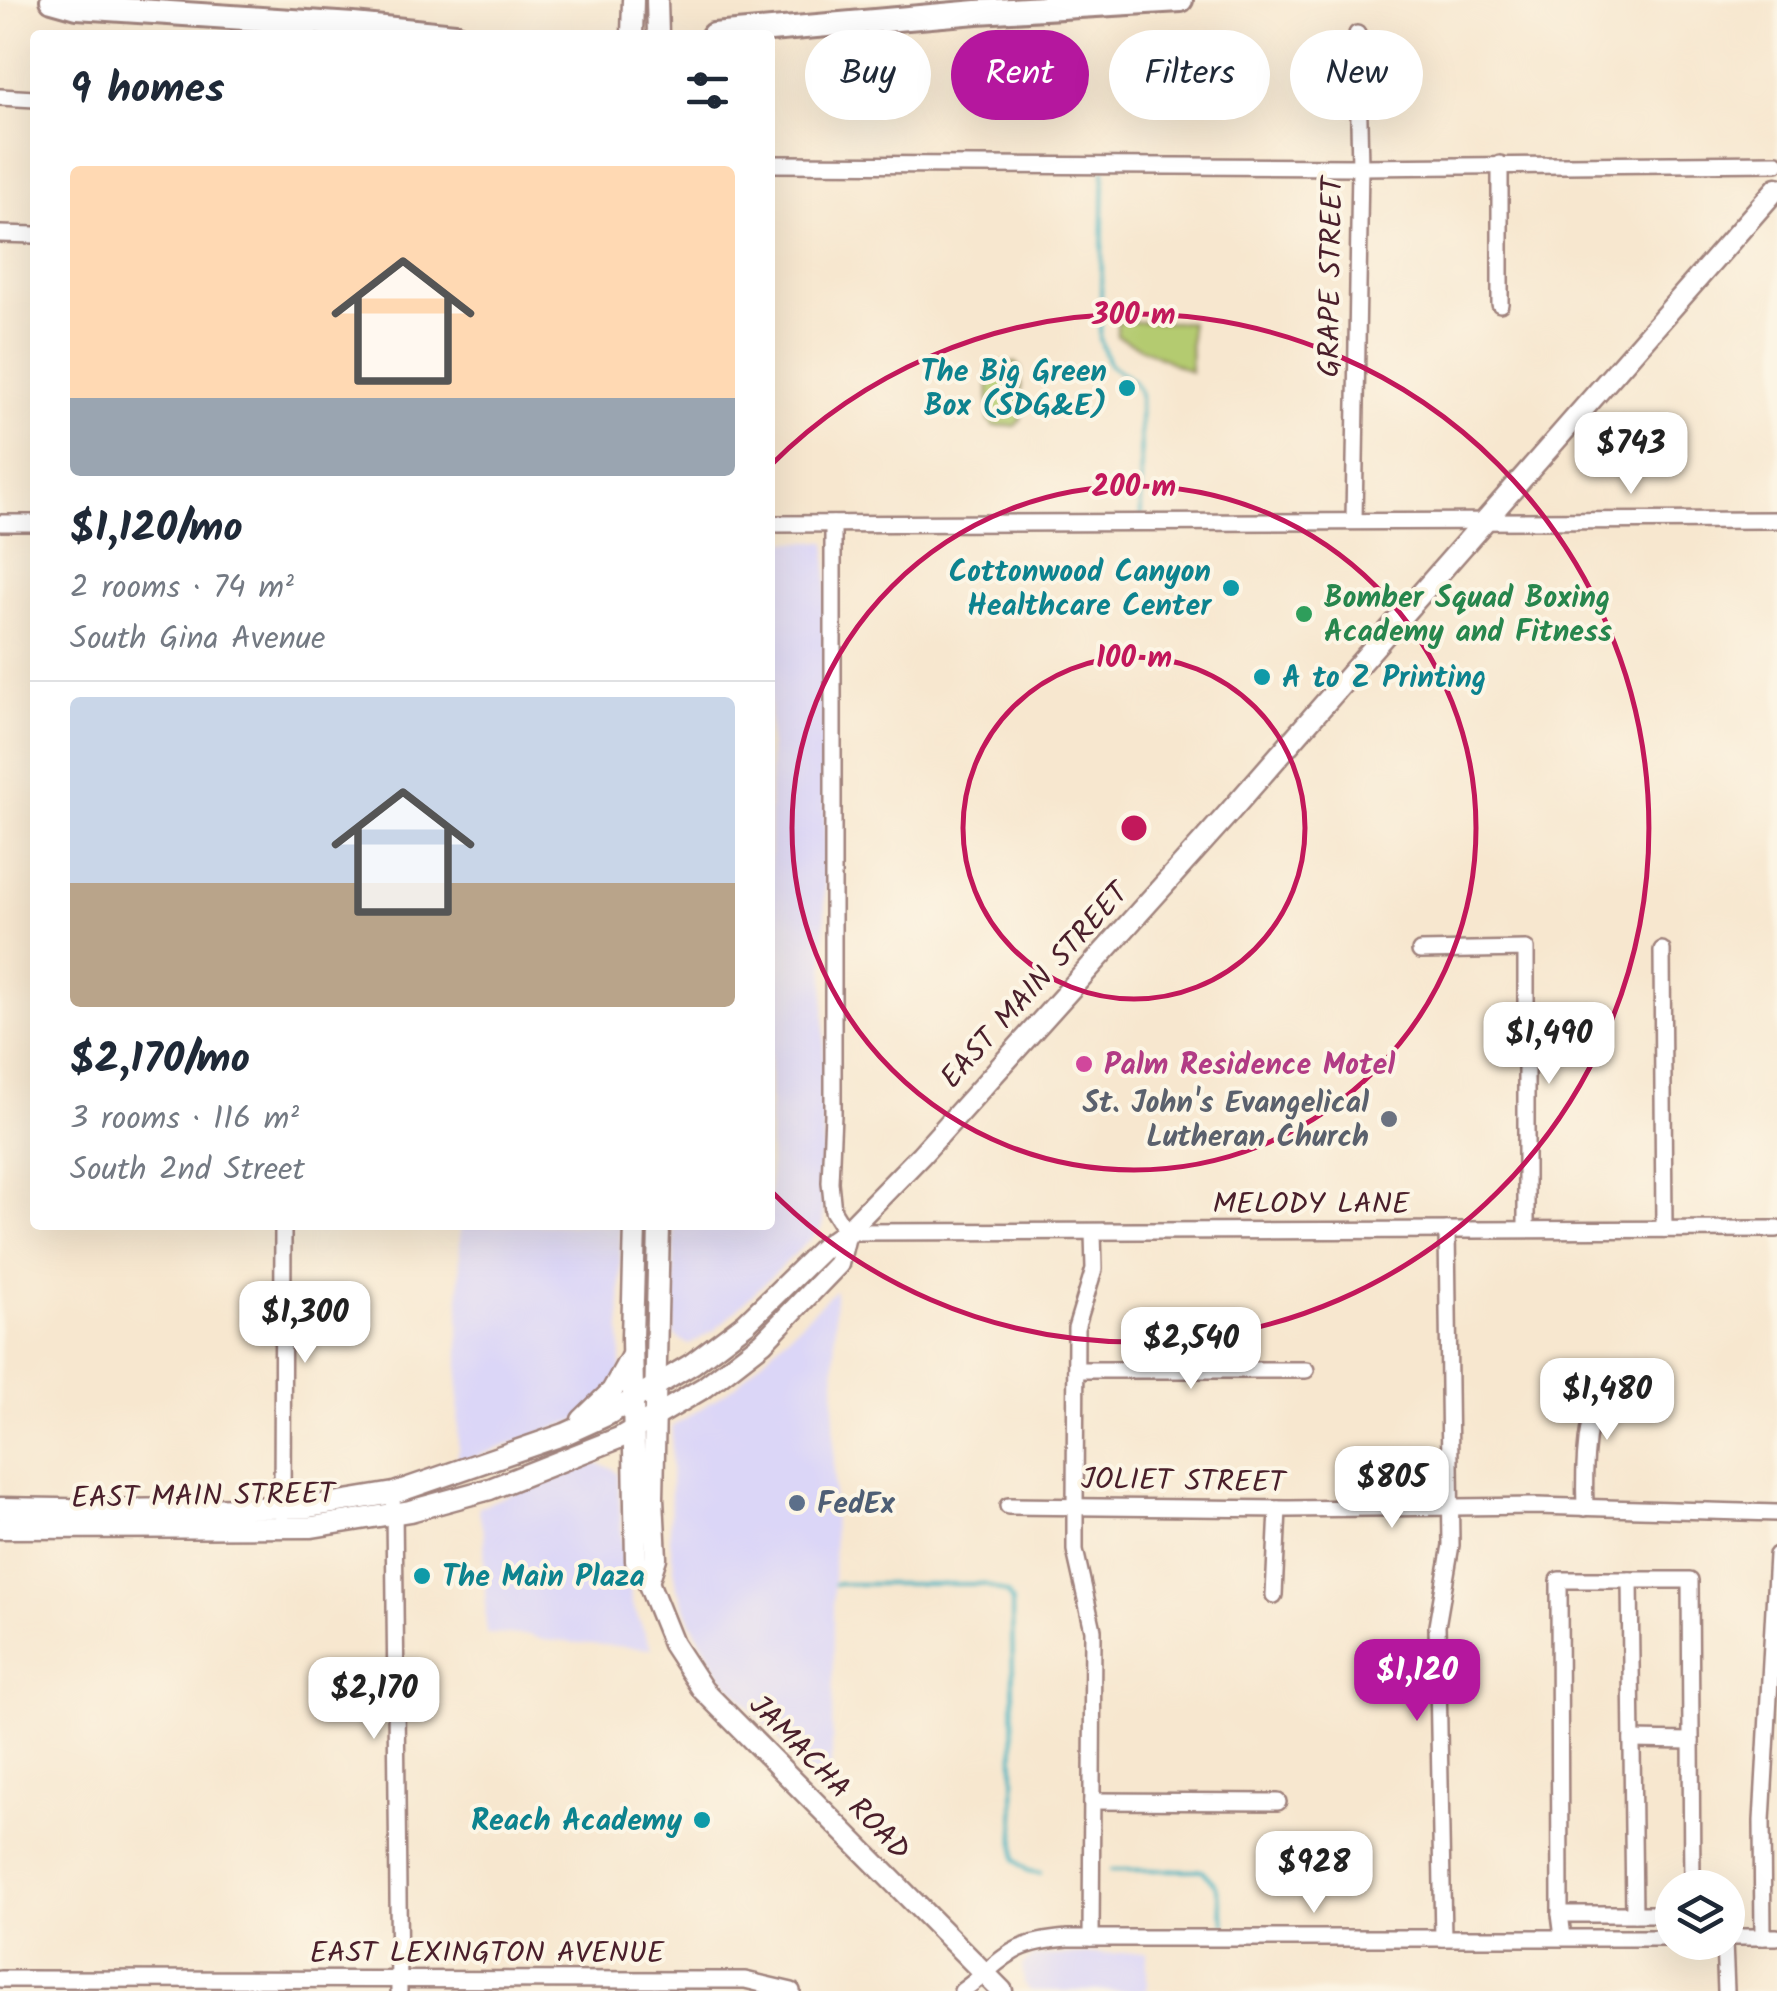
<!DOCTYPE html>
<html lang="en">
<head>
<meta charset="utf-8">
<style>
	:root { --surface:#fff; --page:#f6f6f7; --text:#1f2937; --muted:#747a83; --line:#e0e1e3; --accent:#b5179e }
	body { margin:0; font-family:Kalam,sans-serif; background:var(--page); color:var(--text); height:100vh; display:flex; flex-direction:column; font-size:38px; white-space:nowrap }
	* { box-sizing:border-box; margin:0 }
	p { font-size:32px; color:var(--muted) }
	.icon { flex:none; width:55px; height:55px; fill:none; stroke:currentColor; stroke-width:2; stroke-linecap:round; stroke-linejoin:round }
	.map { position:relative; flex:1; overflow:hidden }
	.sheet { position:absolute; left:30px; top:30px; width:745px; height:1200px; display:flex; flex-direction:column; background:var(--surface); border-radius:10px; box-shadow:0 10px 40px #0002 }
	.sheet>* { flex:none }
	.guide { position:absolute; left:805px; top:30px; width:820px; height:90px; display:flex; gap:20px }
	.controls { position:absolute; left:1655px; top:1870px; display:grid; gap:20px }
	.controls a { display:grid; place-items:center; width:90px; height:90px; border-radius:50%; background:var(--surface); box-shadow:0 10px 40px #0002; font-size:50px }
	.price { position:absolute; translate:-50% -85px; padding:0 22px; border-radius:20px; background:#fff; color:#222; font-size:32px; line-height:65px; filter:drop-shadow(0 2px 5px #0008) }
	.price::after { content:''; position:absolute; left:50%; top:60px; width:30px; height:22px; margin-left:-15px; background:inherit; clip-path:polygon(0 0,100% 0,50% 100%) }
	.price.active { background:var(--accent); color:#fff }
	ul { padding:0; list-style:none }
	li { display:grid; align-content:center; gap:20px; height:530px; padding:0 40px }
	li+li { border-top:2px solid var(--line) }
	li span { display:grid; place-items:center; height:310px; border-radius:10px; color:#555 }
	li>.icon { margin-inline-start:auto }
	span .icon { width:180px; height:180px; fill:#fffc; stroke-width:1 }
	li b { font-size:42px }
	h2 { display:flex; justify-content:space-between; align-items:center; height:120px; padding:0 40px; font-size:42px }
	.chip { padding:0 35px; border-radius:45px; background:var(--surface); box-shadow:0 10px 40px #0002; font-size:35px; line-height:90px }
	.chip.active { background:var(--accent); color:#fff }
	.map>svg:first-child { display:block }
	.built { fill:#dbd6f7 }
	.green { fill:#b4cb70; stroke:#7f754e; stroke-width:2.5 }
	.lines { fill:none; stroke-linecap:round; stroke-linejoin:round }
	.stream { stroke:#45b3c0; stroke-width:4 }
	.minor-casing { stroke:#a0837d; stroke-width:20 }
	.major-casing { stroke:#a0837d; stroke-width:25 }
	.highway-casing { stroke:#a0837d; stroke-width:28 }
	.minor { stroke:#fff; stroke-width:15 }
	.major { stroke:#fff; stroke-width:20 }
	.highway { stroke:#fff; stroke-width:22 }
	.ring { fill:none; stroke:#c2185b; stroke-width:5 }
	.culture-dot { fill:#0f9aa8; stroke:#fcf5e5; stroke-width:4 }
	.leisure-dot { fill:#2e9e5b; stroke:#fcf5e5; stroke-width:4 }
	.hotel-dot { fill:#d1479c; stroke:#fcf5e5; stroke-width:4 }
	.worship-dot { fill:#6b7280; stroke:#fcf5e5; stroke-width:4 }
	.service-dot { fill:#5c6f8a; stroke:#fcf5e5; stroke-width:4 }
	.labels { text-anchor:middle; stroke-width:8; stroke-linejoin:round; paint-order:stroke }
	.street-label { font-size:30px; fill:#4a1f2b; stroke:#fcf5e5 }
	.culture-label { font-size:30px; font-weight:bold; fill:#0d838f; stroke:#fcf5e5; text-anchor:end }
	.leisure-label { font-size:30px; font-weight:bold; fill:#27864d; stroke:#fcf5e5; text-anchor:start }
	.hotel-label { font-size:30px; font-weight:bold; fill:#b23c85; stroke:#fcf5e5; text-anchor:start }
	.worship-label { font-size:30px; font-weight:bold; fill:#5b616d; stroke:#fcf5e5; text-anchor:end }
	.service-label { font-size:30px; font-weight:bold; fill:#4e5e75; stroke:#fcf5e5; text-anchor:start }
	.centre { fill:#c2185b; stroke:#fcf5e5; stroke-width:5 }
	.ring-label { font-size:30px; text-anchor:middle; font-weight:bold; fill:#c2185b; stroke:#fcf5e5; stroke-width:8; stroke-linejoin:round; paint-order:stroke }
</style>
</head>
<body>
<div class="map">
<svg width="1777" height="1991" viewBox="0 0 1777 1991">
	<rect width="100%" height="100%" fill="#fcf5e5"/>
	<filter id="ink" filterUnits="userSpaceOnUse"><feTurbulence type="fractalNoise" baseFrequency=".01" numOctaves="2"/><feDisplacementMap in="SourceGraphic" scale="20" xChannelSelector="R" yChannelSelector="G"/><feConvolveMatrix kernelMatrix="1 2 1 2 8 2 1 2 1" color-interpolation-filters="sRGB"/></filter>
	<filter id="wash" filterUnits="userSpaceOnUse"><feTurbulence type="fractalNoise" baseFrequency=".0048" numOctaves="4" result="noise"/><feDisplacementMap in="SourceGraphic" scale="40" xChannelSelector="R" yChannelSelector="G"/><feGaussianBlur stdDeviation="2.25" result="paint"/><feColorMatrix in="noise" values="0 0 0 0 0 0 0 0 0 0 0 0 0 0 0 0 0 1.4 0 .05"/><feComposite in="paint" operator="in"/></filter>
	<g filter="url(#wash)">
		<rect width="100%" height="100%" fill="#f7e7cf"/>
		<g class="built">
			<path d="M770,542H827L823,1227L716,1329L689,1345L674,1335V1225H770Z"/>
			<path d="M460,1225H620L621,1385L593,1414L458,1463Z"/>
			<path d="M835,1290L832,1775L822,1786L720,1674L691,1622L677,1588L670,1540L672,1427L735,1386Z"/>
			<path d="M592,1463L612,1468L618,1475L623,1553L632,1604L652,1649L543,1640L530,1635L486,1634L484,1536L478,1507Z"/>
			<path d="M1147,1952V1991H1031L1024,1985L1022,1965L1034,1956Z"/>
		</g>
		<g class="green">
			<path d="M1117,322H1190L1191,372L1117,336Z"/>
			<path d="M995,363H1015L1021,369V420L1015,426H994L989,421L988,369Z"/>
		</g>
		<g class="lines">
			<g class="stream">
				<path d="M1104,170L1100,339L1109,364L1133,381L1140,392L1141,519"/>
				<path d="M835,1584H983L1007,1593L1012,1602L1015,1860L1028,1871L1040,1873"/>
				<path d="M1111,1870H1202L1216,1885L1225,1923"/>
			</g>
		</g>
	</g>
	<g filter="url(#ink)">
		<g class="lines">
			<defs>
				<g id="minor">
					<path d="M0,97L35,99"/>
					<path d="M770,164L1360,167L1777,163"/>
					<path d="M0,234L35,235"/>
					<path d="M1500,304V164"/>
					<path d="M1354,520L1360,167L1357,34"/>
					<path d="M0,523H35"/>
					<path d="M770,524L1777,520"/>
					<path d="M833,524V1114L830,1182L833,1211L846,1232L1777,1229"/>
					<path d="M1662,950L1664,1229"/>
					<path d="M1420,951L1526,949V1229"/>
					<path d="M1076,1370H1306"/>
					<path d="M1008,1506L1288,1509L1537,1506L1777,1513"/>
					<path d="M394,1507L399,1991"/>
					<path d="M1585,1508C1583,1457 1587,1422 1602,1374"/>
					<path d="M282,1514L283,1225"/>
					<path d="M1630,1580L1634,1914"/>
					<path d="M1274,1595L1278,1509"/>
					<path d="M1632,1740L1691,1741"/>
					<path d="M1092,1801L1278,1802"/>
					<path d="M1560,1914H1672"/>
					<path d="M1563,1937L1560,1914L1559,1580H1690L1692,1888"/>
					<path d="M1728,1937H1777"/>
					<path d="M1763,1937L1762,1821L1777,1555"/>
					<path d="M1091,1938L1093,1630L1075,1550V1507L1076,1328L1094,1269L1093,1232"/>
					<path d="M1443,1938L1437,1626L1451,1545L1447,1230"/>
					<path d="M1724,1942L1726,1991"/>
					<path d="M0,1979L745,1980L792,1991"/>
					<path d="M962,1991C1007,1958 1007,1943 1068,1938H1672"/>
				</g>
				<g id="major">
					<path d="M657,0L658,35"/>
					<path d="M632,35L633,0"/>
					<path d="M635,1225L632,1338L636,1561L648,1582L673,1644L703,1690L1002,1991"/>
					<path d="M582,1420L612,1391L631,1357"/>
					<path d="M0,1508L115,1510L309,1507L394,1493L565,1434L607,1415L692,1364L746,1323L823,1248L846,1232L921,1155L1226,816L1777,188"/>
					<path d="M0,1528L312,1527L410,1511L490,1489L619,1438L705,1387L763,1342L838,1264L846,1232"/>
					<path d="M648,1582L656,1558L653,1498L659,1225"/>
				</g>
				<g id="highway">
					<path d="M52,0L77,7L353,25L455,35"/>
					<path d="M713,35L977,12L1181,0"/>
				</g>
			</defs>
			<use href="#minor" class="minor-casing"/>
			<use href="#major" class="major-casing"/>
			<use href="#highway" class="highway-casing"/>
			<use href="#minor" class="minor"/>
			<use href="#major" class="major"/>
			<use href="#highway" class="highway"/>
		</g>
	</g>
	<g class="ring">
		<circle cx="1134" cy="828" r="171"/>
		<circle cx="1134" cy="828" r="342"/>
		<path d="M771 465A514 514 0 1 1 771 1191"/>
	</g>
	<g class="culture-dot">
		<circle cx="1127" cy="388" r="10"/>
		<circle cx="1231" cy="588" r="10"/>
		<circle cx="1262" cy="677" r="10"/>
		<circle cx="422" cy="1576" r="10"/>
		<circle cx="702" cy="1820" r="10"/>
	</g>
	<circle class="leisure-dot" cx="1304" cy="614" r="10"/>
	<circle class="hotel-dot" cx="1084" cy="1064" r="10"/>
	<circle class="worship-dot" cx="1389" cy="1119" r="10"/>
	<circle class="service-dot" cx="797" cy="1503" r="10"/>
	<g class="labels">
		<g class="street-label">
			<text transform="translate(1330 277) rotate(-89)" y="10">GRAPE STREET</text>
			<text transform="translate(1034 985) rotate(-48)" y="10">EAST MAIN STREET</text>
			<text x="1311" y="1213">MELODY LANE</text>
			<text transform="translate(1183 1480) rotate(1)" y="10">JOLIET STREET</text>
			<text transform="translate(203 1495) rotate(-1)" y="10">EAST MAIN STREET</text>
			<text transform="translate(830 1777) rotate(46)" y="10">JAMACHA ROAD</text>
			<text x="487" y="1962">EAST LEXINGTON AVENUE</text>
		</g>
		<g class="culture-label">
			<text x="1107" y="381">The Big Green<tspan x="1107" dy="34">Box (SDG&amp;E)</tspan></text>
			<text x="1211" y="581">Cottonwood Canyon<tspan x="1211" dy="34">Healthcare Center</tspan></text>
			<text x="1282" y="687" text-anchor="start">A to Z Printing</text>
			<text x="442" y="1586" text-anchor="start">The Main Plaza</text>
			<text x="682" y="1830">Reach Academy</text>
		</g>
		<g class="leisure-label">
			<text x="1324" y="607">Bomber Squad Boxing<tspan x="1324" dy="34">Academy and Fitness</tspan></text>
		</g>
		<g class="hotel-label">
			<text x="1104" y="1074">Palm Residence Motel</text>
		</g>
		<g class="worship-label">
			<text x="1369" y="1112">St. John's Evangelical<tspan x="1369" dy="34">Lutheran Church</tspan></text>
		</g>
		<g class="service-label">
			<text x="817" y="1513">FedEx</text>
		</g>
	</g>
	<circle cx="1134" cy="828" r="15" class="centre"/>
	<g class="ring-label">
		<text x="1134" y="324">300 m</text>
		<text x="1134" y="496">200 m</text>
		<text x="1134" y="667">100 m</text>
	</g>
</svg>
<div class="controls">
<a><svg class="icon" aria-label="layers" viewBox="0 0 24 24"><path d="M12 4l9 5-9 5-9-5zM3 14l9 5 9-5"/></svg></a>
</div>
<b class="price" style="left:1631px;top:497px">$743</b>
<b class="price" style="left:1549px;top:1087px">$1,490</b>
<b class="price" style="left:305px;top:1366px">$1,300</b>
<b class="price" style="left:1191px;top:1392px">$2,540</b>
<b class="price" style="left:1607px;top:1443px">$1,480</b>
<b class="price" style="left:1392px;top:1531px">$805</b>
<b class="price active" style="left:1417px;top:1724px">$1,120</b>
<b class="price" style="left:374px;top:1742px">$2,170</b>
<b class="price" style="left:1314px;top:1916px">$928</b>
<div class="guide">
<a class="chip">Buy</a>
<a class="chip active">Rent</a>
<a class="chip">Filters</a>
<a class="chip">New</a>
</div>
<section class="sheet">
<h2>9 homes<svg class="icon" aria-label="filters" viewBox="0 0 24 24"><path d="M4 7h16M4 17h16"/><circle cx="9" cy="7" r="2"/><circle cx="15" cy="17" r="2"/></svg></h2>
<ul>
<li><span style="background:linear-gradient(#ffd9b3 75%,#9aa5b1 0)"><svg class="icon" aria-label="home" viewBox="0 0 24 24"><path d="M3 11l9-7 9 7M6 9v11h12V9"/></svg></span><div><b>$1,120/mo</b><p>2 rooms · 74 m²</p><p>South Gina Avenue</p></div></li>
<li><span style="background:linear-gradient(#c9d6e8 60%,#b9a48a 0)"><svg class="icon" aria-label="home" viewBox="0 0 24 24"><path d="M3 11l9-7 9 7M6 9v11h12V9"/></svg></span><div><b>$2,170/mo</b><p>3 rooms · 116 m²</p><p>South 2nd Street</p></div></li>
</ul>
</section>
</div>
</body>
</html>
